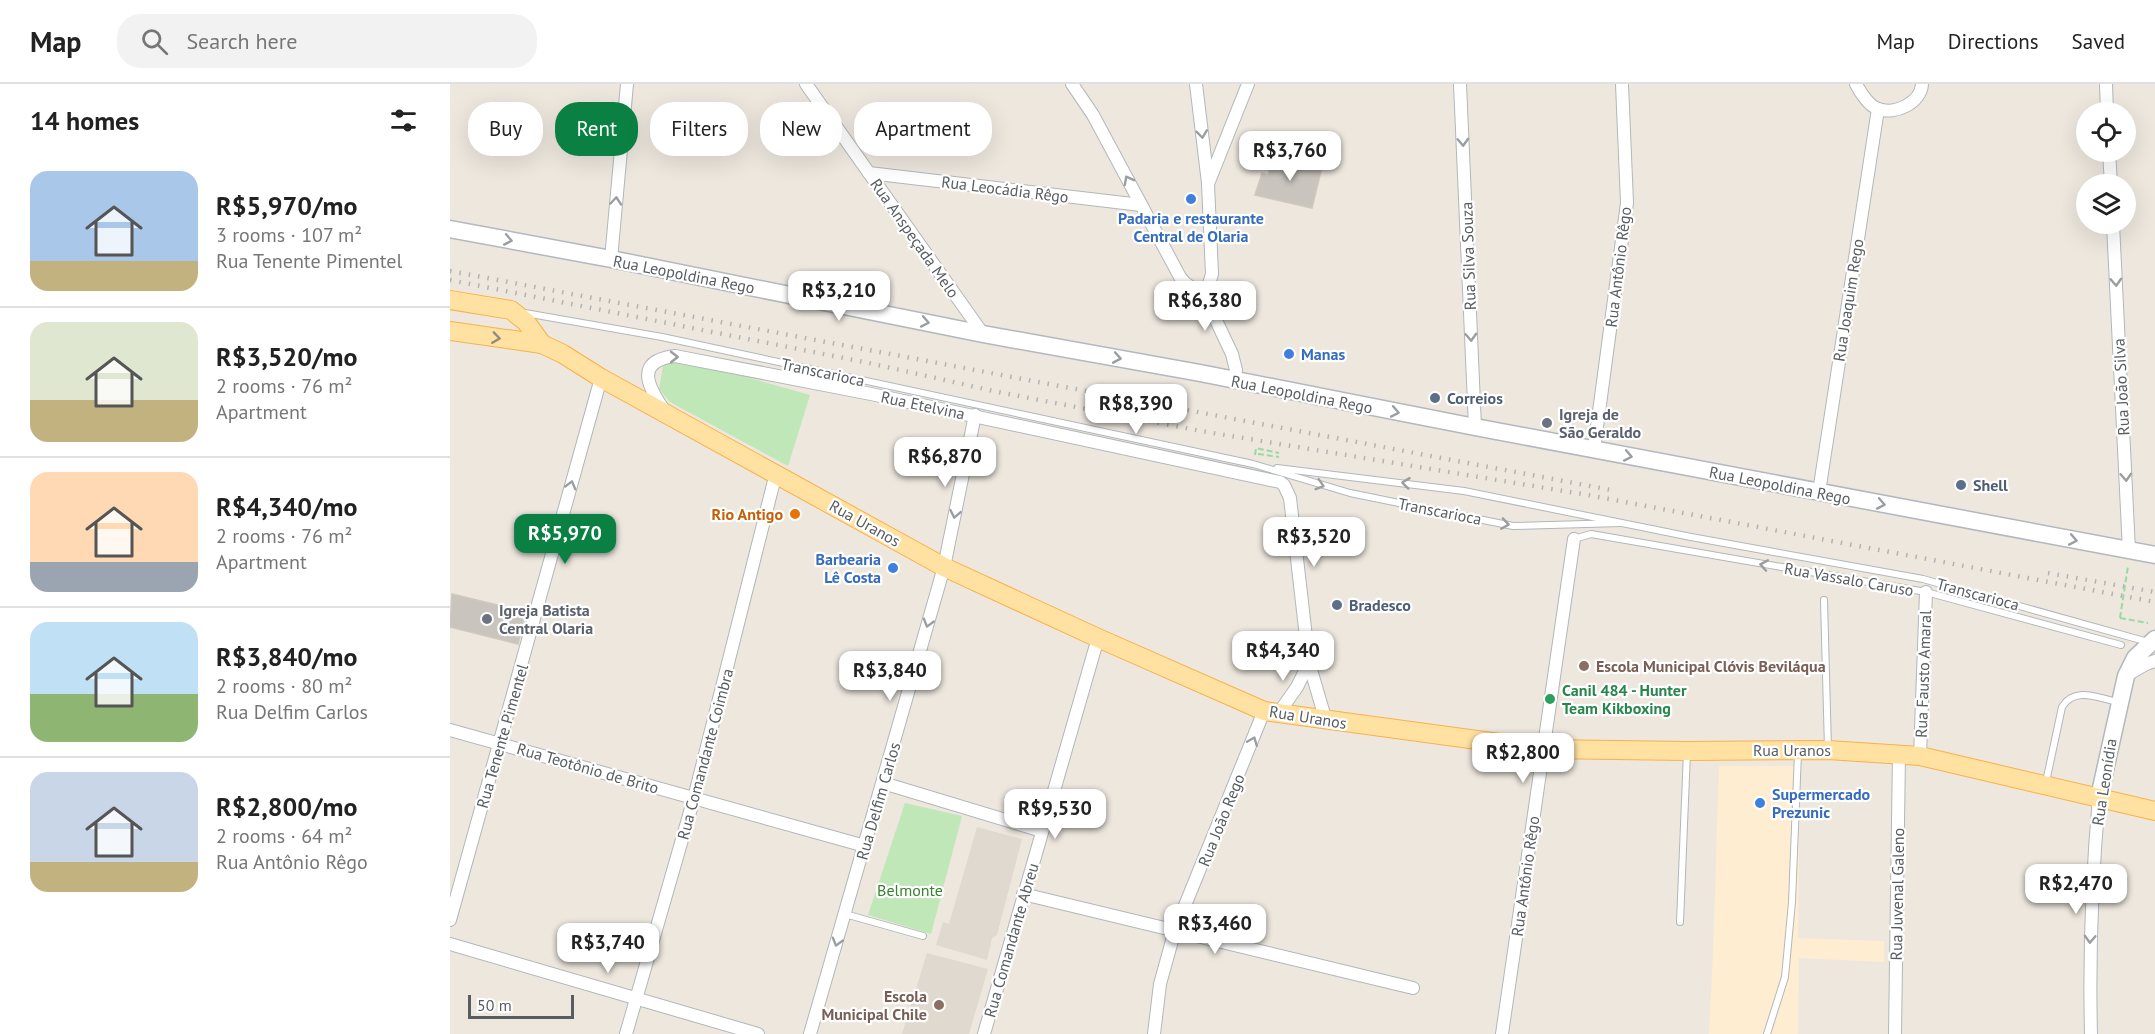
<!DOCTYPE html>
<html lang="en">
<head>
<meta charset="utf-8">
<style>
	:root { --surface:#fff; --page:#f2f2f2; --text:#222; --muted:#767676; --line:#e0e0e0; --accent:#0b8043 }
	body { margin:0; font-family:"PT Sans",sans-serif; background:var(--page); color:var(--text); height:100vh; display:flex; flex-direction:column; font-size:22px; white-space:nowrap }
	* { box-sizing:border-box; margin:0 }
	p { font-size:20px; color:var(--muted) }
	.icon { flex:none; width:33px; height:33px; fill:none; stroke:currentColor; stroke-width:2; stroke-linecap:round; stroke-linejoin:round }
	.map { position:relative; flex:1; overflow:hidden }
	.drawer { display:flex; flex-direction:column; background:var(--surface); width:450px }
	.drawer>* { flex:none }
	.hud { position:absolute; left:18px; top:18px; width:570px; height:54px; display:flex; gap:12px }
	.buttons { position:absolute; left:1626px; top:18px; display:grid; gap:12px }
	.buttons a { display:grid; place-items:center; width:60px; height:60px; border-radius:50%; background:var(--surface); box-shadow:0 6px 24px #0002; font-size:30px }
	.scale { position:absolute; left:18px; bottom:15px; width:106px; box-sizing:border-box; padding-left:6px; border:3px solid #585d61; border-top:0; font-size:16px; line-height:21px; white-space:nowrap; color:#585d61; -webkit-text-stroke:4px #fff; paint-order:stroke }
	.price { position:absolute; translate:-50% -51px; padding:0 14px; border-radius:12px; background:#fff; color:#222; font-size:20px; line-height:39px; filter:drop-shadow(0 2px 3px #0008) }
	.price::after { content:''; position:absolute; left:50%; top:36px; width:18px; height:14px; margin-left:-9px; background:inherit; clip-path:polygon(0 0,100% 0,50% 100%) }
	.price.selected { background:var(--accent); color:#fff }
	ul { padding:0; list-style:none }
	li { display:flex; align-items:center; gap:18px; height:150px; padding:0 30px }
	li+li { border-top:2px solid var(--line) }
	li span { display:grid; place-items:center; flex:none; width:168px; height:120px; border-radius:18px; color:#555 }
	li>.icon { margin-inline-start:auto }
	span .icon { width:72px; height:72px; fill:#fffc; stroke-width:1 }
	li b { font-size:26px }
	h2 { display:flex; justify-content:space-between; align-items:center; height:72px; padding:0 30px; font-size:26px }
	.pill { padding:0 21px; border-radius:24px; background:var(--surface); box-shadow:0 6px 24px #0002; font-size:21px; line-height:54px }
	.pill.selected { background:var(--accent); color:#fff }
	header { display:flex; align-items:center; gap:36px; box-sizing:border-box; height:84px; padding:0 30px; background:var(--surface); border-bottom:2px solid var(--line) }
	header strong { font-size:28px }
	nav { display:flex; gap:33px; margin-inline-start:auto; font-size:21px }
	.search { width:420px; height:54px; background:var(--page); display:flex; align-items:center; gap:15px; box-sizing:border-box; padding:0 21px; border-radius:24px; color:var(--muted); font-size:22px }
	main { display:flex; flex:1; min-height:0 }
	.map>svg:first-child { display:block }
	.commercial { fill:#ffedd1 }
	.education { fill:#dfd9cf }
	.green { fill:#bfe7b8 }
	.building { fill:#c9c4be; stroke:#d1c8bd; stroke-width:1.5 }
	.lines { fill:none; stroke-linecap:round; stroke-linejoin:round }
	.service-casing { stroke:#b2b7bb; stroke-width:8 }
	.minor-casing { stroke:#b2b7bb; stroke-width:14 }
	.secondary-casing { stroke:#b3b8bd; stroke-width:19 }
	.primary-casing { stroke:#fcaf48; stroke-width:20 }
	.path { stroke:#9adaa1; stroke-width:2; stroke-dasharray:6 3; stroke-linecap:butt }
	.service { stroke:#fff; stroke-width:6 }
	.minor { stroke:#fff; stroke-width:12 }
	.secondary { stroke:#fff; stroke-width:16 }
	.primary { stroke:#ffe2a1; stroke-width:18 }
	.rail { stroke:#b1b2b2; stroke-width:4.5; stroke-dasharray:1.5 8; stroke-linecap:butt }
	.path-bridge { stroke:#9adaa1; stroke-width:2; stroke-dasharray:6 3; stroke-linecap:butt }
	.oneway { stroke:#9b9ea0 }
	.oneway2 { stroke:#928c77 }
	.shop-dot { fill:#3f7fe0; stroke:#fff; stroke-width:2 }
	.service-dot { fill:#5c6f8a; stroke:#fff; stroke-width:2 }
	.worship-dot { fill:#6b7280; stroke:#fff; stroke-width:2 }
	.food-dot { fill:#e8710a; stroke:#fff; stroke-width:2 }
	.education-dot { fill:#8d6e63; stroke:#fff; stroke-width:2 }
	.leisure-dot { fill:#2e9e5b; stroke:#fff; stroke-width:2 }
	.labels { text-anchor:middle; stroke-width:4.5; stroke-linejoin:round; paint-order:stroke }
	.street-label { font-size:16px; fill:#585d61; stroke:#fff }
	.shop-label { font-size:16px; font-weight:bold; fill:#366cbe; stroke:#fff; text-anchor:start }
	.service-label { font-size:16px; font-weight:bold; fill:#4e5e75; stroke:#fff; text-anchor:start }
	.worship-label { font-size:16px; font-weight:bold; fill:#5b616d; stroke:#fff; text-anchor:start }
	.food-label { font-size:16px; font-weight:bold; fill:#c56008; stroke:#fff; text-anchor:end }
	.education-label { font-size:16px; font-weight:bold; fill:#785e54; stroke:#fff; text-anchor:start }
	.leisure-label { font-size:16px; font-weight:bold; fill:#27864d; stroke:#fff; text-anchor:start }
	.park-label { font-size:16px; fill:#36832e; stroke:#fff }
</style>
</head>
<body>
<header>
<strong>Map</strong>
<div class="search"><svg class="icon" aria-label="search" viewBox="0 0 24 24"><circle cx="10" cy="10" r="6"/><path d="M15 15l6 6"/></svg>Search here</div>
<nav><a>Map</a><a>Directions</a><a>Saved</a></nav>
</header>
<main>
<section class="drawer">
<h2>14 homes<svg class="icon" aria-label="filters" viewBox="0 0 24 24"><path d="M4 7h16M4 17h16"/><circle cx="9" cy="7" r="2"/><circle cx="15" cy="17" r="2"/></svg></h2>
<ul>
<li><span style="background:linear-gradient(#a9c7e8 75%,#c2b280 0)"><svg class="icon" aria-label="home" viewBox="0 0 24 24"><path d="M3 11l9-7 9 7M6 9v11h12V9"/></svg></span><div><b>R$5,970/mo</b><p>3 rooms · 107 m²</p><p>Rua Tenente Pimentel</p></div></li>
<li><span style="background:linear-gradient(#dfe7d0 65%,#c2b280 0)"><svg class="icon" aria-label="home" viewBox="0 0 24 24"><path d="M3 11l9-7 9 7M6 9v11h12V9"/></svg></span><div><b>R$3,520/mo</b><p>2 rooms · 76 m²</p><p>Apartment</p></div></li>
<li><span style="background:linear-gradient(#ffd9b3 75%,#9aa5b1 0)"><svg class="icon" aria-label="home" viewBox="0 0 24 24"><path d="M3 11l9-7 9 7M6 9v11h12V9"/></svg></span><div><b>R$4,340/mo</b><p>2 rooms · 76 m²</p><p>Apartment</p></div></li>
<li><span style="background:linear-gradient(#bfe0f5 60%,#8fb573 0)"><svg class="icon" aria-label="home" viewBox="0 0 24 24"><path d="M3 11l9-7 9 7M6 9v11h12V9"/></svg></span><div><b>R$3,840/mo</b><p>2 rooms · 80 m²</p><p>Rua Delfim Carlos</p></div></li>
<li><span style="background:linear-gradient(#c9d6e8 75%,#c2b280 0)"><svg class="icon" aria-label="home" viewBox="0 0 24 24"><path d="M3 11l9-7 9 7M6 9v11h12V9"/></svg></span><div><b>R$2,800/mo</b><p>2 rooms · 64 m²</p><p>Rua Antônio Rêgo</p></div></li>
</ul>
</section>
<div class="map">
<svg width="1705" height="950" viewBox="0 0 1705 950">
	<rect width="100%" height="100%" fill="#ede7de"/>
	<path class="commercial" d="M1269,682H1350L1348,854L1434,857V878L1349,874L1348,950H1259L1263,869Z"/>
	<g class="education">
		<path d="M527,743L572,755L547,851L542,854L537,876L486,861L493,838L499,840Z"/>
		<path d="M477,869L538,885L519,950H452Z"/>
	</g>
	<g class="green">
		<path d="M229,276L247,279L360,311L338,382L220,318L209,305L213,282Z"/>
		<path d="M455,719L512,732L481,850L418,831Z"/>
	</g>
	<g class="building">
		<path d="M823,70L872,83L862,124L805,111L812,89L818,91Z"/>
		<path d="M2,510L76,528L68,560L0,543Z"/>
	</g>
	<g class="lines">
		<defs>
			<g id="service">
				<path d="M75,229L212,253L803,380L900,409L998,429L1063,442L1171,439"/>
				<path d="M827,384L1014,407L1241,453L1473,495L1698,558"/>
				<path d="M1124,455L1141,450L1476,508L1671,561"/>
				<path d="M1374,516L1378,665"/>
				<path d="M1596,698L1612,623C1625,602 1648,614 1668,618"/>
				<path d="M395,830L473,852"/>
				<path d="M1230,838L1237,668"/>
				<path d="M1317,950L1335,893L1342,818L1348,669"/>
			</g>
			<g id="minor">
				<path d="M356,0L533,250"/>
				<path d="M622,0L643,31L730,193L735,199L755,213"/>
				<path d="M746,0L758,99"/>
				<path d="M1010,0L1025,343"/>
				<path d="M1406,0C1410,8 1419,22 1428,25C1445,31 1471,19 1472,0"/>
				<path d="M1656,0L1657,28"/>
				<path d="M1659,68L1661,100"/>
				<path d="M419,89L691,121"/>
				<path d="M1663,140L1679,467"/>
				<path d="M161,175L177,0"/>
				<path d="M784,296L786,286L782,270L755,213L762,190L758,100L798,0"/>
				<path d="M214,326C198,303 184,277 225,272L421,310L830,398L834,401L840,414L859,579L876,637"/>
				<path d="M1144,365L1177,119L1172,0"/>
				<path d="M1369,408L1428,25"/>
				<path d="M1677,591L1696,580L1705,577"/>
				<path d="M828,630L847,603L859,579"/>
				<path d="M0,646L415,762"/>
				<path d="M1470,672L1476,508"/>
				<path d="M433,699L592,747"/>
				<path d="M573,810L963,904"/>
				<path d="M0,836L151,294"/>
				<path d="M0,860L308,950"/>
				<path d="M176,950L244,714L326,389"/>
				<path d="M360,950L494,483L525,331"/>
				<path d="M534,950L648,554"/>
				<path d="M704,950L710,900L725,846L814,627"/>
				<path d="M1052,950L1124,455"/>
				<path d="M1445,950L1449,669"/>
				<path d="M1641,950C1639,871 1642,792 1649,713"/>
			</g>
			<g id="secondary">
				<path d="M0,145L161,175L533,250L750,289L1025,343L1705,471"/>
				<path d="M1649,713L1676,592L1685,574L1705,555"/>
			</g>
			<g id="primary">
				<path d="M0,216L61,226L76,238L92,260"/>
				<path d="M0,247L92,260L113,270L151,294L494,483L648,554L814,627L1094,665L1237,667L1378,666L1470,672L1705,727"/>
			</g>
		</defs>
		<use href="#service" class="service-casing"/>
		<use href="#minor" class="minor-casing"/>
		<use href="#secondary" class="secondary-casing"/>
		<use href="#primary" class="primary-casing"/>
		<g class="path">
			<path d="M808,370L829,373"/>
			<path d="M805,371L806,364L829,369"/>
			<path d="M1670,534L1698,539"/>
		</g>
		<use href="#service" class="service"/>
		<use href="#minor" class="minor"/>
		<use href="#secondary" class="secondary"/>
		<use href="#primary" class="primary"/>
		<g class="rail">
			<path d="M0,187L1161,406"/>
			<path d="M0,196L419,279L548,308L751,347L1138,411L1705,518"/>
			<path d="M1598,489L1705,508"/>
		</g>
		<path class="path-bridge" d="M1670,534L1678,482"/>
	</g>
	<defs><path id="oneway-chevron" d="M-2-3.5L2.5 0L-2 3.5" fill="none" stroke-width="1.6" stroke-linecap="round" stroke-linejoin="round" transform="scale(1.5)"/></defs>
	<g class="oneway">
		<use href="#oneway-chevron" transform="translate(752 50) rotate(83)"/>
		<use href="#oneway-chevron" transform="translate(1013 58) rotate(88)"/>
		<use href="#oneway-chevron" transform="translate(678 96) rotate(-118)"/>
		<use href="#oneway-chevron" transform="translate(166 117) rotate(-85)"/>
		<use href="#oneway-chevron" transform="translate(58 156) rotate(11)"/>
		<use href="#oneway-chevron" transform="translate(1666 198) rotate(87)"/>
		<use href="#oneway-chevron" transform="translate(475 238) rotate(11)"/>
		<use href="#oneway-chevron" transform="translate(1021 253) rotate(88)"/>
		<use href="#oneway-chevron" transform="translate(224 273)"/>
		<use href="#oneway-chevron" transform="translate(667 274) rotate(10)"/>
		<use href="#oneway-chevron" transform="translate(945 328) rotate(11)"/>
		<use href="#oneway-chevron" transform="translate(1178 372) rotate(11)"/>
		<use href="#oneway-chevron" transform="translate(1676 393) rotate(87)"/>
		<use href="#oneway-chevron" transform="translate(956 399) rotate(-173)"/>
		<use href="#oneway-chevron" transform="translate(121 401) rotate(-75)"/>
		<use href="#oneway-chevron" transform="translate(870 401) rotate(17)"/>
		<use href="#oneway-chevron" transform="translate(1431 420) rotate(11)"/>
		<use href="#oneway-chevron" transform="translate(505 430) rotate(101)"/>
		<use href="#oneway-chevron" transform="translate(1055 440) rotate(9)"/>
		<use href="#oneway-chevron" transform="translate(1623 456) rotate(11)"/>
		<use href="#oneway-chevron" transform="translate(1314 481) rotate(-170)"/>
		<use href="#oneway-chevron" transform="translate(478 539) rotate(106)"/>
		<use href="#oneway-chevron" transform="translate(803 657) rotate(-68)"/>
		<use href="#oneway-chevron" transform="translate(1640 855) rotate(92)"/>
		<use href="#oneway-chevron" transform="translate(387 858) rotate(106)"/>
	</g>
	<use class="oneway2" href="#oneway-chevron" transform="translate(46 254) rotate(8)"/>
	<g class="shop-dot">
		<circle cx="741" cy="115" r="6"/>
		<circle cx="839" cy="270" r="6"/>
		<circle cx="443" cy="484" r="6"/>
		<circle cx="1310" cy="719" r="6"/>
	</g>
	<g class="service-dot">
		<circle cx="985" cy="314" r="6"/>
		<circle cx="1511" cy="401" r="6"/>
		<circle cx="887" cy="521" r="6"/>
	</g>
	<g class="worship-dot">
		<circle cx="1097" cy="339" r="6"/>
		<circle cx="37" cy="535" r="6"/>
	</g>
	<circle class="food-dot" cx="345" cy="430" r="6"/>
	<g class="education-dot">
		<circle cx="1134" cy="582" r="6"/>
		<circle cx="489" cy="921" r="6"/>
	</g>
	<circle class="leisure-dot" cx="1100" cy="615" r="6"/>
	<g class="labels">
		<g class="street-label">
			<text transform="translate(555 105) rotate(7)" y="6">Rua Leocádia Rêgo</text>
			<text transform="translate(465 154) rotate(55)" y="6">Rua Anspeçada Melo</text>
			<text transform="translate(1018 172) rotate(-92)" y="6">Rua Silva Souza</text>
			<text transform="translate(1168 183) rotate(-83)" y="6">Rua Antônio Rêgo</text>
			<text transform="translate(234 190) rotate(11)" y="6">Rua Leopoldina Rego</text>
			<text transform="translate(1398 216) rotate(-81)" y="6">Rua Joaquim Rego</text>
			<text transform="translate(373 288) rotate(12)" y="6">Transcarioca</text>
			<text transform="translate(1671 303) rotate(-93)" y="6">Rua João Silva</text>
			<text transform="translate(852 310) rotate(11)" y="6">Rua Leopoldina Rego</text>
			<text transform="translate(473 321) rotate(12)" y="6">Rua Etelvina</text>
			<text transform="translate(1330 401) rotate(11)" y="6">Rua Leopoldina Rego</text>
			<text transform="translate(990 427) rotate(11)" y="6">Transcarioca</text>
			<text transform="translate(415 439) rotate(29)" y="6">Rua Uranos</text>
			<text transform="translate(1399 495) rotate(10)" y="6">Rua Vassalo Caruso</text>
			<text transform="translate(1528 510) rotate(15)" y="6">Transcarioca</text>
			<text transform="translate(1473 590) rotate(-88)" y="6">Rua Fausto Amaral</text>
			<text transform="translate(858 633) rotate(9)" y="6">Rua Uranos</text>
			<text transform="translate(52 652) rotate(-74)" y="6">Rua Tenente Pimentel</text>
			<text x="1342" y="672">Rua Uranos</text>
			<text transform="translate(255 670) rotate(-75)" y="6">Rua Comandante Coimbra</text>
			<text transform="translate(138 684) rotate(16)" y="6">Rua Teotônio de Brito</text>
			<text transform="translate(1654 698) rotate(-81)" y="6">Rua Leonídia</text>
			<text transform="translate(428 717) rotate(-74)" y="6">Rua Delfim Carlos</text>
			<text transform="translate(771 736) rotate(-68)" y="6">Rua João Rego</text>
			<text transform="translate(1075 792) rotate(-82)" y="6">Rua Antônio Rêgo</text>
			<text transform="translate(1447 810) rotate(-89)" y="6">Rua Juvenal Galeno</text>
			<text transform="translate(561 856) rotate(-74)" y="6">Rua Comandante Abreu</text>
		</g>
		<g class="shop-label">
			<text x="741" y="140" text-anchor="middle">Padaria e restaurante<tspan x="741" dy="18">Central de Olaria</tspan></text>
			<text x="851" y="276">Manas</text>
			<text x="431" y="481" text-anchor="end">Barbearia<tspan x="431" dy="18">Lê Costa</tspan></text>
			<text x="1322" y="716">Supermercado<tspan x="1322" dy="18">Prezunic</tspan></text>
		</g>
		<g class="service-label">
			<text x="997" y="320">Correios</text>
			<text x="1523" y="407">Shell</text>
			<text x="899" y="527">Bradesco</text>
		</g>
		<g class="worship-label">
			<text x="1109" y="336">Igreja de<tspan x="1109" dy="18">São Geraldo</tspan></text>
			<text x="49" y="532">Igreja Batista<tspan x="49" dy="18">Central Olaria</tspan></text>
		</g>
		<g class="food-label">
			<text x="333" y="436">Rio Antigo</text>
		</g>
		<g class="education-label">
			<text x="1146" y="588">Escola Municipal Clóvis Beviláqua</text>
			<text x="477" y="918" text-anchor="end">Escola<tspan x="477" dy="18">Municipal Chile</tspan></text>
		</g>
		<g class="leisure-label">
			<text x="1112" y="612">Canil 484 - Hunter<tspan x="1112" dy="18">Team Kikboxing</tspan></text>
		</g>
		<g class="park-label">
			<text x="460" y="812">Belmonte</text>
		</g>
	</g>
</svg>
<div class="buttons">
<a><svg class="icon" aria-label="locate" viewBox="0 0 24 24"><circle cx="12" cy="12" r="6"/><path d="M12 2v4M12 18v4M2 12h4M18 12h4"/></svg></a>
<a><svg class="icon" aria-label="layers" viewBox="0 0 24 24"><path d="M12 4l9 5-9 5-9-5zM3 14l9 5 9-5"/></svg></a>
</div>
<div class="scale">50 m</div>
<b class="price" style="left:840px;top:98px">R$3,760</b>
<b class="price" style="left:389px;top:238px">R$3,210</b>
<b class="price" style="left:755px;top:248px">R$6,380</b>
<b class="price" style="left:686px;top:351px">R$8,390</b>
<b class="price" style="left:495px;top:404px">R$6,870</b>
<b class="price selected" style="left:115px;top:481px">R$5,970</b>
<b class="price" style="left:864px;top:484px">R$3,520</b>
<b class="price" style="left:833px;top:598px">R$4,340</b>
<b class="price" style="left:440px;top:618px">R$3,840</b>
<b class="price" style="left:1073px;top:700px">R$2,800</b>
<b class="price" style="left:605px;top:756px">R$9,530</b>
<b class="price" style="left:1626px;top:831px">R$2,470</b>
<b class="price" style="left:765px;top:871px">R$3,460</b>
<b class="price" style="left:158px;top:890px">R$3,740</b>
<div class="hud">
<a class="pill">Buy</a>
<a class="pill selected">Rent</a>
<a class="pill">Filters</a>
<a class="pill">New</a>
<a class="pill">Apartment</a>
</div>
</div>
</main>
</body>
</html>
